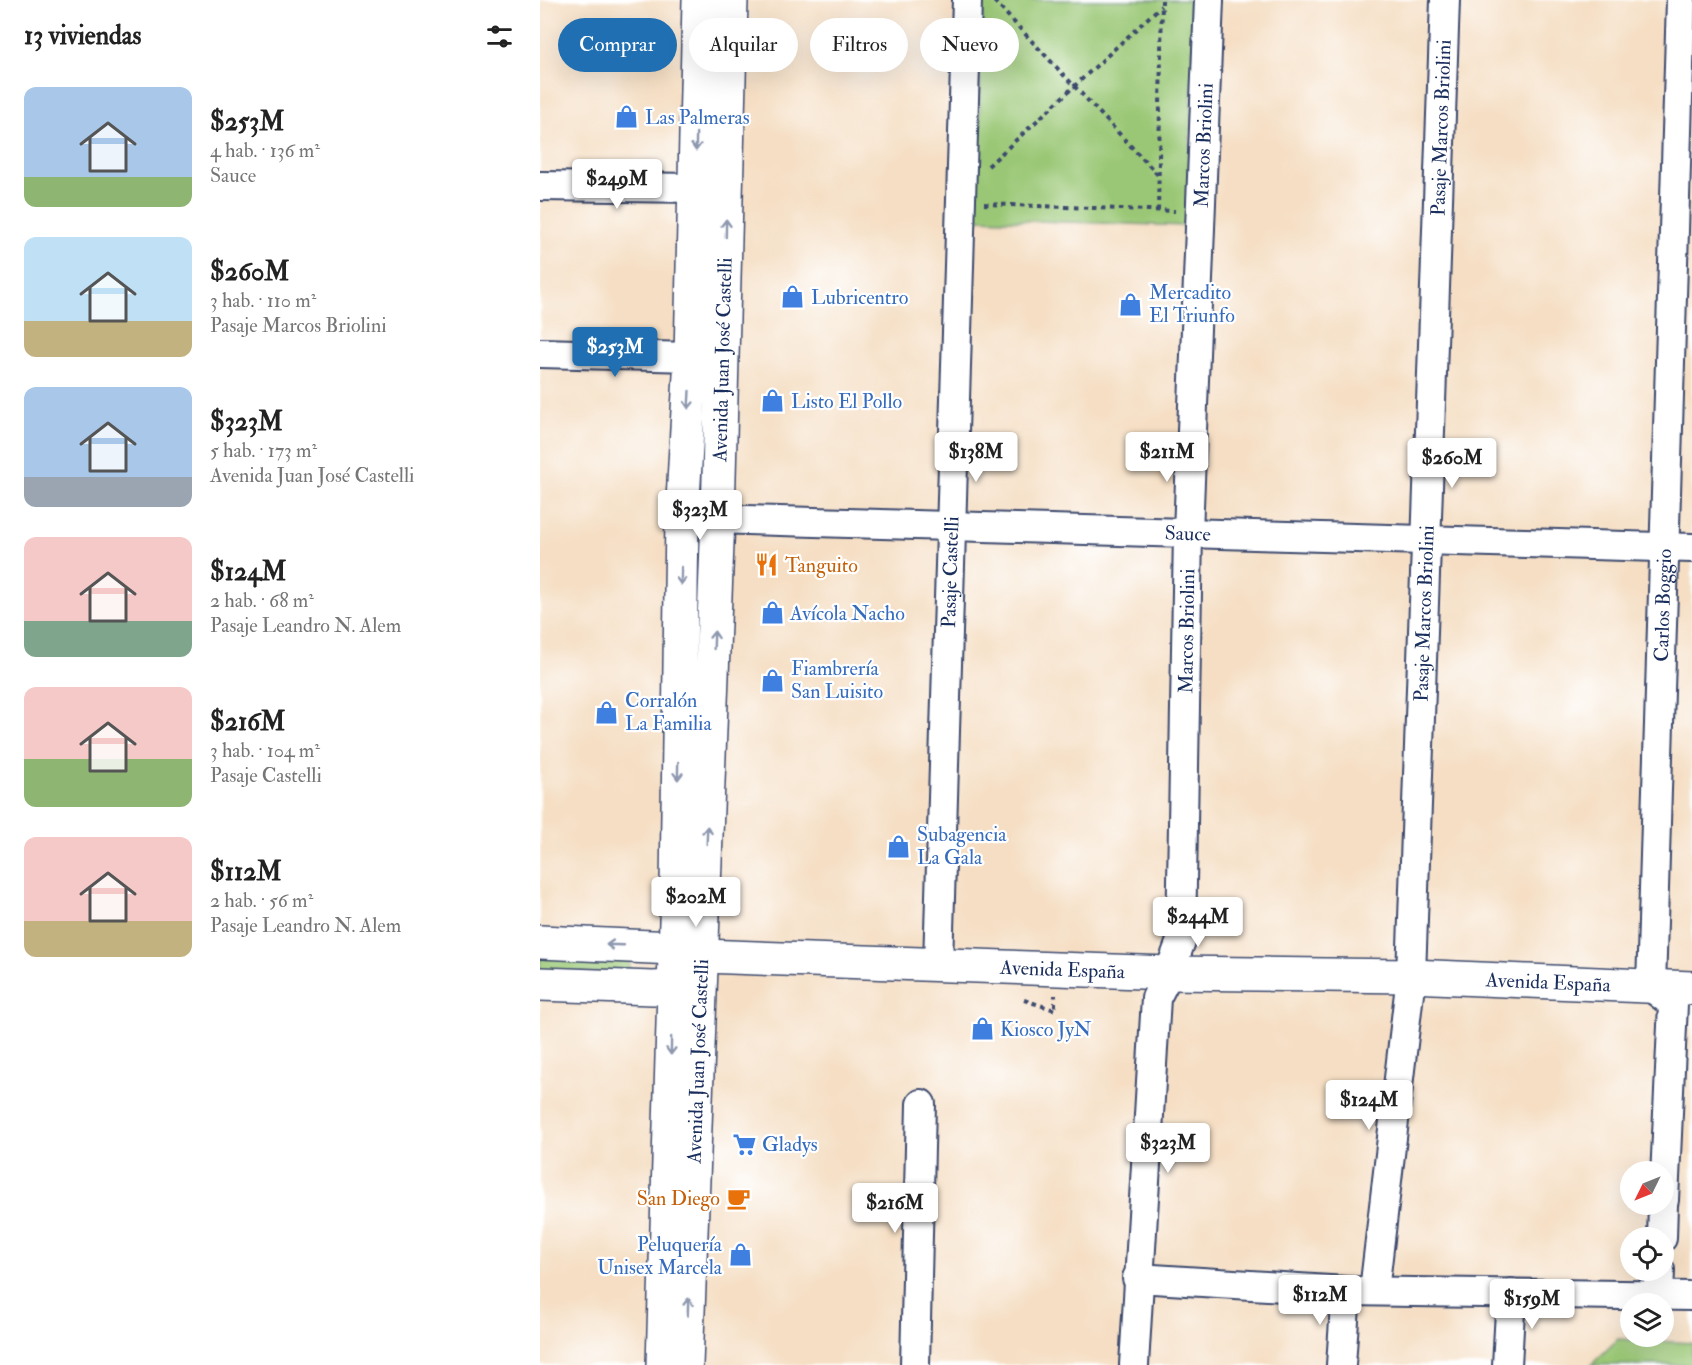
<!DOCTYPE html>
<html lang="es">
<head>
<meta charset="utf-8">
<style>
	:root { --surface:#fff; --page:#f2f2f2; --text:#222; --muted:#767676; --accent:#1f6fb2 }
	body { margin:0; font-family:"IM FELL Double Pica",serif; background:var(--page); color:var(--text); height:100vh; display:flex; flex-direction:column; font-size:22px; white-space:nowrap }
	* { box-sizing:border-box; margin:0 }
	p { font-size:20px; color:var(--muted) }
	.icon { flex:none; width:33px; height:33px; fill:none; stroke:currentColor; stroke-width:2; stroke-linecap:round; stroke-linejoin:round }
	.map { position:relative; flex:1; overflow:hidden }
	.sheet { display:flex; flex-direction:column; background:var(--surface); width:540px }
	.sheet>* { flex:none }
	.guide { position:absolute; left:18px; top:18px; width:570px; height:54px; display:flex; gap:12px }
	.needle { width:39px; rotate:227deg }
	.fabs { position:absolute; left:1080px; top:1161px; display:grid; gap:12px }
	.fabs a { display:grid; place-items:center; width:54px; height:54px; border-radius:50%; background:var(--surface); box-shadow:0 6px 24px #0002; font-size:30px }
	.price { position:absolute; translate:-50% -51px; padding:0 14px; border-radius:6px; background:#fff; color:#222; font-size:20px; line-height:39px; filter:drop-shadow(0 2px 3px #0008) }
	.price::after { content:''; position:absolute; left:50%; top:36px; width:18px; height:14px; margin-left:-9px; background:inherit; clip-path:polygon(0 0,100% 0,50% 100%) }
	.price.selected { background:var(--accent); color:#fff }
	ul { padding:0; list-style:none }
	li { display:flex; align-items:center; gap:18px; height:150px; padding:0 24px }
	li span { display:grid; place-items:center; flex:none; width:168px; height:120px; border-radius:12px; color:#555 }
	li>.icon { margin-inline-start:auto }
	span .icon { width:72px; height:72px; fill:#fffc; stroke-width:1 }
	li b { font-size:26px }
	h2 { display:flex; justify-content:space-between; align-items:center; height:72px; padding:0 24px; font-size:26px }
	.tag { padding:0 21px; border-radius:27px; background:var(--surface); box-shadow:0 6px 24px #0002; font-size:21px; line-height:54px }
	.tag.selected { background:var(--accent); color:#fff }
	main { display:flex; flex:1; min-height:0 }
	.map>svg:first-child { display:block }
	.green { fill:#9ac775; stroke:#5a7b6a; stroke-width:1.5 }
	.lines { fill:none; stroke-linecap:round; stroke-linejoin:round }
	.minor-casing { stroke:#3c496d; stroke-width:32 }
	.major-casing { stroke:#3c496d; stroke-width:36 }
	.path { stroke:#3c496d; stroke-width:4; stroke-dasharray:4.5 4.5; stroke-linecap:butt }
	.minor { stroke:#fff; stroke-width:28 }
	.major { stroke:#fff; stroke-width:33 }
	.oneway { stroke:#8d97ae }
	.labels { text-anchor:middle; stroke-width:4.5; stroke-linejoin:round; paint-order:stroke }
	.shop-label { font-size:20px; fill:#366cbe; stroke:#fff; text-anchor:start }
	.street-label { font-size:20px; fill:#1b2f5e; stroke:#fff }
	.food-label { font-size:20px; fill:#c56008; stroke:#fff; text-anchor:start }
</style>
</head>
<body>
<main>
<section class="sheet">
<h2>13 viviendas<svg class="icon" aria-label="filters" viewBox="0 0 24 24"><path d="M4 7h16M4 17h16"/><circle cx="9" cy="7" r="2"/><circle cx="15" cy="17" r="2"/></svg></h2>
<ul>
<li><span style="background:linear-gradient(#a9c7e8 75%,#8fb573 0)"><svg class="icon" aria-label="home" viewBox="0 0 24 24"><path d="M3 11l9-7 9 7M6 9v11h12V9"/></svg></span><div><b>$253M</b><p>4 hab. · 136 m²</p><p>Sauce</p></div></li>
<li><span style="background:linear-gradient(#bfe0f5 70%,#c2b280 0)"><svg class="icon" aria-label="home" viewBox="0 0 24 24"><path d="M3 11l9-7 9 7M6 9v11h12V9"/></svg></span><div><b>$260M</b><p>3 hab. · 110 m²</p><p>Pasaje Marcos Briolini</p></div></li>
<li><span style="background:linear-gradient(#a9c7e8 75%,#9aa5b1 0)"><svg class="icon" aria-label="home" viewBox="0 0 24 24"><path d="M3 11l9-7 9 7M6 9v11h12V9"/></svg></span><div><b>$323M</b><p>5 hab. · 173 m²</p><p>Avenida Juan José Castelli</p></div></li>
<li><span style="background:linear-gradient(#f6c9c9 70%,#7fa58c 0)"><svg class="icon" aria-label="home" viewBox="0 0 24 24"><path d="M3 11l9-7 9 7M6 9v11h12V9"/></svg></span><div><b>$124M</b><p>2 hab. · 68 m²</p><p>Pasaje Leandro N. Alem</p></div></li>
<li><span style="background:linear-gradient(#f6c9c9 60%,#8fb573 0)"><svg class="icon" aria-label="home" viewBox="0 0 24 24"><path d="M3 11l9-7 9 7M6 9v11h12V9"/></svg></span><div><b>$216M</b><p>3 hab. · 104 m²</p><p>Pasaje Castelli</p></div></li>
<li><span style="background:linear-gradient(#f6c9c9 70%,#c2b280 0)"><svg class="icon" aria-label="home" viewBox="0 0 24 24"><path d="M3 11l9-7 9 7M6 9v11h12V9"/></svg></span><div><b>$112M</b><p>2 hab. · 56 m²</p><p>Pasaje Leandro N. Alem</p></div></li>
</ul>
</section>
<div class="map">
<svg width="1152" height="1365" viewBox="0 0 1152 1365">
	<rect width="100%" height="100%" fill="#fff"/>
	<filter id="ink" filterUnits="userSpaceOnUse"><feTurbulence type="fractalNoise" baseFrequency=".0167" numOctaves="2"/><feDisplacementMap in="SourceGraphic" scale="12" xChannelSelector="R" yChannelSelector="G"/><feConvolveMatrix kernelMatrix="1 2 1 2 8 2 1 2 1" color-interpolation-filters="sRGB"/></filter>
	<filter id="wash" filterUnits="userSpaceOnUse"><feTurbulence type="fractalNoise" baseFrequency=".008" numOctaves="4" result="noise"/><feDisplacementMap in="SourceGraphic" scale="24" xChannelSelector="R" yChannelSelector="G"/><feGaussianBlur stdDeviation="1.35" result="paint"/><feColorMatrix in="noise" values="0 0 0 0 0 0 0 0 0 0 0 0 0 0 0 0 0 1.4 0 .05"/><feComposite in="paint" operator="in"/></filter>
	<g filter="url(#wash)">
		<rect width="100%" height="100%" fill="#f5dec3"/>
		<g class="green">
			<path d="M443,0H655L647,226L436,219Z"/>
			<path d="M0,952L89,954V974L0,971Z"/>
			<path d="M1078,1339L1152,1343V1365H1051Z"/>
		</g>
	</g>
	<g filter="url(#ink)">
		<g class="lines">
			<defs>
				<g id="minor">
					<path d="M0,186L156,188"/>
					<path d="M0,353L151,357"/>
					<path id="s1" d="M142,518L1152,548"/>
					<path id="s2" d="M398,964L427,0"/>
					<path id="s3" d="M1124,1200L1133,1004L1111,987L1141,0"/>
					<path d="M1122,1238L1123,1204"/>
					<path d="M597,1278L806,1291L1152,1296"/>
					<path id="s4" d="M834,1291L871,976L905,0"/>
					<path d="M1119,1295L1120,1270"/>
					<path d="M375,1365L381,1104"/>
					<path id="s5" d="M594,1365L616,998L629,973L641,941L648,532L669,0"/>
					<path d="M801,1365L806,1291"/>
					<path d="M967,1365L971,1293"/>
				</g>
				<g id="major">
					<path id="s6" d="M0,942L134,948L163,956L629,973L871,976L1152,988"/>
					<path d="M0,984L113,988L154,986"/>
					<path d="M123,1365L137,887L142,518L151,357L159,0"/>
					<path id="s7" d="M146,1365L178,517L191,0"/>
				</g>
			</defs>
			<use href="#minor" class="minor-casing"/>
			<use href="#major" class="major-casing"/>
			<g class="path">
				<path d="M454,1L619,176"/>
				<path d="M448,166L621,6"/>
				<path d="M444,204L635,211"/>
				<path d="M618,211L622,0"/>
				<path d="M484,1000L515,1010V995"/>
			</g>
			<use href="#minor" class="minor"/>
			<use href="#major" class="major"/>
		</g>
		<defs><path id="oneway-shaft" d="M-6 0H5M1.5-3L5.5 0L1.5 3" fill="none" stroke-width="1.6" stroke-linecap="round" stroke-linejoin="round" transform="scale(1.5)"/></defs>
		<g class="oneway">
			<use href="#oneway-shaft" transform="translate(156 142) rotate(91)"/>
			<use href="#oneway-shaft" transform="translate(186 228) rotate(-89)"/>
			<use href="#oneway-shaft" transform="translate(149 400) rotate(93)"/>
			<use href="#oneway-shaft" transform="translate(141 576) rotate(91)"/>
			<use href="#oneway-shaft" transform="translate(174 640) rotate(-88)"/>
			<use href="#oneway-shaft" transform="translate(138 771) rotate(91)"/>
			<use href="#oneway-shaft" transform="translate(167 835) rotate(-88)"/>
			<use href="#oneway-shaft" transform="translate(75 945) rotate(-178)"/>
			<use href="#oneway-shaft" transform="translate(131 1046) rotate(91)"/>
			<use href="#oneway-shaft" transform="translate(148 1307) rotate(-88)"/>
		</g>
	</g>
	<defs>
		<symbol id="shop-bare" viewBox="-9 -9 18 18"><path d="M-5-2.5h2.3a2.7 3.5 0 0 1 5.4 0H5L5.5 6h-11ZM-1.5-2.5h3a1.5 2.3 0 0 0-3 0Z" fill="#3f7fe0" stroke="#fff" stroke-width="2.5" paint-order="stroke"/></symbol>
		<symbol id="restaurant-bare" viewBox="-9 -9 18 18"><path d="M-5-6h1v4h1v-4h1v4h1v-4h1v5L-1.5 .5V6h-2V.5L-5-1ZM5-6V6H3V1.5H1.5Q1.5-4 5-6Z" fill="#e8710a" stroke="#fff" stroke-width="2.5" paint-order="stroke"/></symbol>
		<symbol id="supermarket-bare" viewBox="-9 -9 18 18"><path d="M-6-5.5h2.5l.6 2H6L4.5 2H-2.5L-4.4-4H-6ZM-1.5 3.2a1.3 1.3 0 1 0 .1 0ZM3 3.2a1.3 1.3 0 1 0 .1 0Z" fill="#3f7fe0" stroke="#fff" stroke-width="2.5" paint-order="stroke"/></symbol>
		<symbol id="cafe-bare" viewBox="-9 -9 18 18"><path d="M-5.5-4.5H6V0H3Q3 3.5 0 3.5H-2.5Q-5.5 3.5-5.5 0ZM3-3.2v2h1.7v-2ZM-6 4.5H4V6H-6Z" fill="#e8710a" stroke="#fff" stroke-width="2.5" paint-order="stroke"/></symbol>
	</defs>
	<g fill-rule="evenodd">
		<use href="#shop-bare" x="70" y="100" width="33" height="33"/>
		<use href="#shop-bare" x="236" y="280" width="33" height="33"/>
		<use href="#shop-bare" x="574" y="288" width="33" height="33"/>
		<use href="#shop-bare" x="216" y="384" width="33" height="33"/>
		<use href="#restaurant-bare" x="210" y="548" width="33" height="33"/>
		<use href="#shop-bare" x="216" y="596" width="33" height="33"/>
		<use href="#shop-bare" x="216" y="664" width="33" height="33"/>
		<use href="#shop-bare" x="50" y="696" width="33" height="33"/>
		<use href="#shop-bare" x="342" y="830" width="33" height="33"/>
		<use href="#shop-bare" x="426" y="1012" width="33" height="33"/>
		<use href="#supermarket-bare" x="188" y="1128" width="33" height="33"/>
		<use href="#cafe-bare" x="182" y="1182" width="33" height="33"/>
		<use href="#shop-bare" x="184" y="1238" width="33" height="33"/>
	</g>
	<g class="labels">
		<g class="shop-label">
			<text x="105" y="124">Las Palmeras</text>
			<text x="609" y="299">Mercadito<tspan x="609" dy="23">El Triunfo</tspan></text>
			<text x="271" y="304">Lubricentro</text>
			<text x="251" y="408">Listo El Pollo</text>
			<text x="250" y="620">Avícola Nacho</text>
			<text x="251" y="675">Fiambrería<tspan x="251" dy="23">San Luisito</tspan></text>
			<text x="85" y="707">Corralón<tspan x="85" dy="23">La Familia</tspan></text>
			<text x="377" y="841">Subagencia<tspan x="377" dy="23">La Gala</tspan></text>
			<text x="460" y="1036">Kiosco JyN</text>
			<text x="222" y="1151">Gladys</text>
			<text x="182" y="1251" text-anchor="end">Peluquería<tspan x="182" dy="23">Unisex Marcela</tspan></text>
		</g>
		<g class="street-label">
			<text dy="7" stroke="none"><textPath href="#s4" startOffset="1166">Pasaje Marcos Briolini</textPath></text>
			<text dy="7" stroke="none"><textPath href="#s5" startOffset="1226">Marcos Briolini</textPath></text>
			<text dy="7" stroke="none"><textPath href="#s7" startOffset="1006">Avenida Juan José Castelli</textPath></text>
			<text dy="7" stroke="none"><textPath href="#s1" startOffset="506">Sauce</textPath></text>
			<text dy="7" stroke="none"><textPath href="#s2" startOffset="392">Pasaje Castelli</textPath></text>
			<text dy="7" stroke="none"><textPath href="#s3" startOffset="606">Carlos Boggio</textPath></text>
			<text dy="7" stroke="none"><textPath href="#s4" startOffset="680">Pasaje Marcos Briolini</textPath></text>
			<text dy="7" stroke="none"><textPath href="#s5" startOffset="740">Marcos Briolini</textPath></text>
			<text dy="7" stroke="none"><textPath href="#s6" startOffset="524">Avenida España</textPath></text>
			<text dy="7" stroke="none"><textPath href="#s6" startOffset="1010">Avenida España</textPath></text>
			<text dy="7" stroke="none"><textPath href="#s7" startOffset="304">Avenida Juan José Castelli</textPath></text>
		</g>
		<g class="food-label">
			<text x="245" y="572">Tanguito</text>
			<text x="180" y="1205" text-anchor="end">San Diego</text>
		</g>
	</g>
</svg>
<div class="fabs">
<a><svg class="needle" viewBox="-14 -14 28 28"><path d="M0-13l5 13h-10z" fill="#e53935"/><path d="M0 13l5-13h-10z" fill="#767676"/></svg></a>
<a><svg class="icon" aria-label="locate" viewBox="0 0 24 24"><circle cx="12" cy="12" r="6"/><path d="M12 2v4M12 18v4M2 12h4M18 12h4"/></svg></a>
<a><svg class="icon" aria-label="layers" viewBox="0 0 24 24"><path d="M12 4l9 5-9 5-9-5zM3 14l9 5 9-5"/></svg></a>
</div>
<b class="price" style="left:77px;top:210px">$249M</b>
<b class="price selected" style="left:75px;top:378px">$253M</b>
<b class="price" style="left:436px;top:483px">$138M</b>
<b class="price" style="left:627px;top:483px">$211M</b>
<b class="price" style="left:912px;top:489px">$260M</b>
<b class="price" style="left:160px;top:541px">$323M</b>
<b class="price" style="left:156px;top:928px">$202M</b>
<b class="price" style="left:658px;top:948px">$244M</b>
<b class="price" style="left:829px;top:1131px">$124M</b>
<b class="price" style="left:628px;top:1174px">$323M</b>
<b class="price" style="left:355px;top:1234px">$216M</b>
<b class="price" style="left:780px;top:1326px">$112M</b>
<b class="price" style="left:992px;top:1330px">$159M</b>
<div class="guide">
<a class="tag selected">Comprar</a>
<a class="tag">Alquilar</a>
<a class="tag">Filtros</a>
<a class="tag">Nuevo</a>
</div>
</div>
</main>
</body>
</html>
